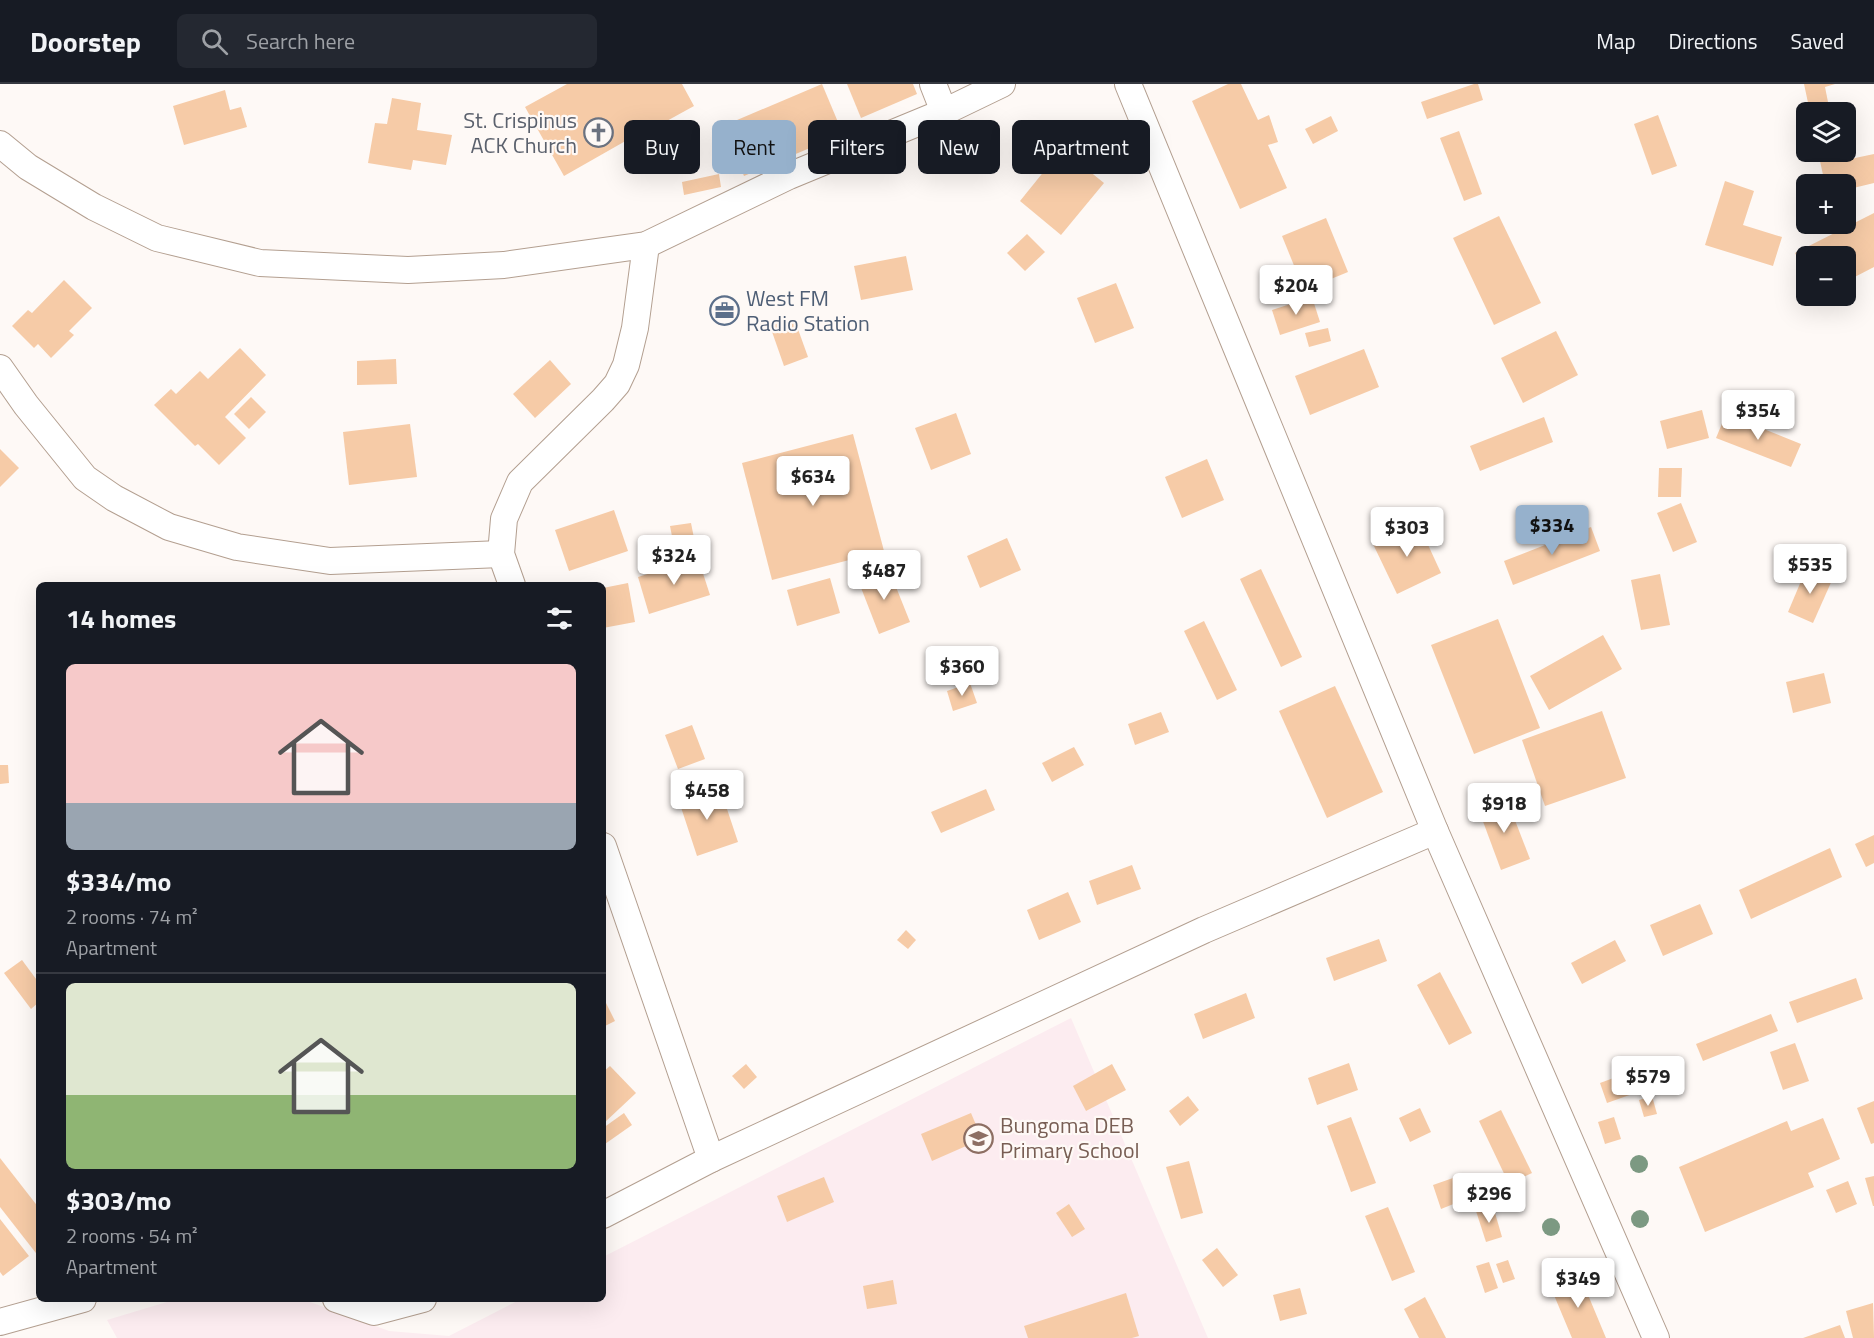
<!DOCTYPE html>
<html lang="en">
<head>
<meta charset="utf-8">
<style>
	:root { --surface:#171b24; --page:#242831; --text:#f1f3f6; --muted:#9ea1a6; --line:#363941; --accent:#96b1cc }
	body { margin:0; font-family:"Titillium Web",sans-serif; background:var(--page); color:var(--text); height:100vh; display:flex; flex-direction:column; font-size:22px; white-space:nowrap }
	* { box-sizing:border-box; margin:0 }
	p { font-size:20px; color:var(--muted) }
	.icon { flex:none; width:33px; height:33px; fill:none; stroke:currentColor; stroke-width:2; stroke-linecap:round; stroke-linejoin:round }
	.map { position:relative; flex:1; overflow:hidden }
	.sheet { position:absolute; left:36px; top:498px; width:570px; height:720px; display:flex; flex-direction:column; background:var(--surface); border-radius:9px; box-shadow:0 6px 24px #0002 }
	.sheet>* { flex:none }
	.top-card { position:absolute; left:624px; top:36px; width:570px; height:54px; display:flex; gap:12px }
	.tools { position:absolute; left:1796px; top:18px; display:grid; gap:12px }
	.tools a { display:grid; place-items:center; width:60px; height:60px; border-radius:9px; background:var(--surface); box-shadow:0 6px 24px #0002; font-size:30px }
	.price { position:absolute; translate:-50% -51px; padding:0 14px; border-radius:6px; background:#fff; color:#222; font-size:20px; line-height:39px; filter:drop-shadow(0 2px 3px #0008) }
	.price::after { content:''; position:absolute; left:50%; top:36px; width:18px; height:14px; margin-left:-9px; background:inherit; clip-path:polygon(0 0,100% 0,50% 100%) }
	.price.selected { background:var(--accent); color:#111 }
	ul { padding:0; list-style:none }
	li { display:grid; align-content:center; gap:12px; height:318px; padding:0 30px }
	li+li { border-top:2px solid var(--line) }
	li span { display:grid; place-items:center; height:186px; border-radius:9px; color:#555 }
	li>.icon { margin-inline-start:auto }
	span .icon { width:108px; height:108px; fill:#fffc; stroke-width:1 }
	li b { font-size:26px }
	h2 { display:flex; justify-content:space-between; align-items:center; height:72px; padding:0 30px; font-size:26px }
	.chip { padding:0 21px; border-radius:9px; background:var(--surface); box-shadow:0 6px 24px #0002; font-size:21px; line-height:54px }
	.chip.selected { background:var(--accent); color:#111 }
	header { display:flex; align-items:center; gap:36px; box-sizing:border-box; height:84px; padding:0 30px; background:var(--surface); border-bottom:2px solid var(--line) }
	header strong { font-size:28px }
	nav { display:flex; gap:33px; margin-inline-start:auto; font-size:21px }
	.search { width:420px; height:54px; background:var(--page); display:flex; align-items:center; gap:15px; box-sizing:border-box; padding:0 21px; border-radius:9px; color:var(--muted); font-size:22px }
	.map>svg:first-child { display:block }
	.education { fill:#fcecf0 }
	.building { fill:#f6cba7 }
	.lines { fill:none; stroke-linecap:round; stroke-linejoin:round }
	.street-casing { stroke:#b39f90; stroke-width:28 }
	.street { stroke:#fff; stroke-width:26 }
	.tree { fill:#7c9982 }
	.labels { text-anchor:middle; stroke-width:4.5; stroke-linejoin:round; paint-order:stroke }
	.worship-label { font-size:22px; fill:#5b616d; stroke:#fef9f6; text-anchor:end }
	.service-label { font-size:22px; fill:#4e5e75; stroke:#fef9f6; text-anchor:start }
	.education-label { font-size:22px; fill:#785e54; stroke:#fef9f6; text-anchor:start }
</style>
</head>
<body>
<header>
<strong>Doorstep</strong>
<div class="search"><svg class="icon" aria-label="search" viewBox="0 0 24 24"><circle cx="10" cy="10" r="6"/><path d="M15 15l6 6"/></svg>Search here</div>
<nav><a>Map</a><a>Directions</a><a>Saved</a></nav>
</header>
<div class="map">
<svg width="1874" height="1254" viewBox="0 0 1874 1254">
	<rect width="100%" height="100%" fill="#fef9f6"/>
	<path class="education" d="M1071,934L1208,1254H117L107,1236L177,1215H302L389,1247L449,1252L521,1215H603V1173Z"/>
	<g class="building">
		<path d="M567,0H682L694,22L654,44L664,62L640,75L629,55L564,92L525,23Z"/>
		<path d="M822,0L843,50L744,92L723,42Z"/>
		<path d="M847,0H913L917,10L861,34Z"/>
		<path d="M1228,0H1241L1258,36L1269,31L1278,58L1268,61L1287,104L1240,125L1192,17Z"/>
		<path d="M1474,0H1478L1483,16L1427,35L1421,18Z"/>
		<path d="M1804,0H1835L1825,3L1830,28H1810Z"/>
		<path d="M225,6L230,26L241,23L247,43L184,61L173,22Z"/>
		<path d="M392,14L421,19L417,46L452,51L446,81L413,76L411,86L368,79L375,39L387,40Z"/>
		<path d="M1658,31L1677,82L1652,91L1634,40Z"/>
		<path d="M1331,32L1338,47L1313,60L1305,45Z"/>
		<path d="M1459,47L1482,110L1464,117L1440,54Z"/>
		<path d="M1062,65L1104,99L1061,151L1020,117Z"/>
		<path d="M1818,68H1839L1841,77L1874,70V99L1845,106V100H1825Z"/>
		<path d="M719,90L721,103L684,111L682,98Z"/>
		<path d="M1725,97L1754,107L1743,141L1782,153L1773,182L1705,161Z"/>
		<path d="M1874,129V183L1845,198V172H1806V190L1795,169Z"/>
		<path d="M1499,132L1541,219L1494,241L1453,154Z"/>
		<path d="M1326,134L1348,188L1304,206L1282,152Z"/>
		<path d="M1027,150L1045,168L1025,187L1007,169Z"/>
		<path d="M906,172L913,206L861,216L854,182Z"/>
		<path d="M64,196L92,224L69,247L74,251L51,274L38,260L34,264L12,242L28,226L32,229Z"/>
		<path d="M1116,199L1134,244L1095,259L1077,214Z"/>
		<path d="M1312,213L1320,238L1280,251L1272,226Z"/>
		<path d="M794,234L808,273L784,282L770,242Z"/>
		<path d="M1328,244L1331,257L1309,263L1305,249Z"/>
		<path d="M1556,247L1578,291L1523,319L1501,274Z"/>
		<path d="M240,264L266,291L225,333L246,354L219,381L198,360L195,362L154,321L171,305L176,310L200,287L208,295Z"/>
		<path d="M1364,265L1379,303L1310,331L1295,292Z"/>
		<path d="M396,275L397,300L357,301V277Z"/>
		<path d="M550,276L571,300L535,334L513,310Z"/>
		<path d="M251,313L266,328L249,345L234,330Z"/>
		<path d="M1702,326L1709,354L1667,365L1660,337Z"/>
		<path d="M956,329L971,370L931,386L915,344Z"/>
		<path d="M1726,330L1801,360L1791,383L1716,354Z"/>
		<path d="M1544,333L1553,358L1480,387L1470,362Z"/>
		<path d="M410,340L417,393L349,401L343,348Z"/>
		<path d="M853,350L884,467L772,496L742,379Z"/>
		<path d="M0,365L19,384L0,403Z"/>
		<path d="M1207,375L1224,416L1182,434L1165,393Z"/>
		<path d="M1659,384H1682L1681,413H1658Z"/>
		<path d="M1681,419L1697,458L1673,468L1657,429Z"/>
		<path d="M614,426L628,467L569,487L555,446Z"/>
		<path d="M691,439L697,469L676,473L670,442Z"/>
		<path d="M1418,439L1441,489L1397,510L1373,460Z"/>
		<path d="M1591,443L1600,467L1513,501L1504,477Z"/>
		<path d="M1007,454L1021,486L980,504L967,472Z"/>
		<path d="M698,474L710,511L649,530L638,493Z"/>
		<path d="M888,483L910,538L879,550L858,496Z"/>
		<path d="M1807,483L1833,494L1813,539L1788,528Z"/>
		<path d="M1261,485L1302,573L1281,583L1240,495Z"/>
		<path d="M1660,490L1670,541L1641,546L1631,496Z"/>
		<path d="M830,494L840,529L797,542L787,506Z"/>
		<path d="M628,499L635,538L603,544V504Z"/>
		<path d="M1498,535L1540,644L1474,670L1431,561Z"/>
		<path d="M1204,537L1237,606L1217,616L1184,547Z"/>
		<path d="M1603,551L1622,585L1549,626L1530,592Z"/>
		<path d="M1824,589L1831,619L1793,629L1786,598Z"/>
		<path d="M970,599L977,619L953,627L947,607Z"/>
		<path d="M1335,602L1383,708L1327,734L1279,627Z"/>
		<path d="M1602,627L1626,694L1545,722L1522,656Z"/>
		<path d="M1161,628L1169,648L1135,661L1128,640Z"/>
		<path d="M692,641L705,675L678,685L665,651Z"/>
		<path d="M1074,663L1084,681L1052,698L1042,679Z"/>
		<path d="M0,681H8L9,699L0,700Z"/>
		<path d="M684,699L690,718L721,707L738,758L697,772L674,702Z"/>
		<path d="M986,705L995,726L941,749L931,728Z"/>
		<path d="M1506,713L1530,775L1501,786L1478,724Z"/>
		<path d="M1874,751V779L1866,783L1855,760Z"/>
		<path d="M1830,764L1842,793L1751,835L1739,806Z"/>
		<path d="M1132,781L1141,805L1097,821L1089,797Z"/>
		<path d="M1068,808L1081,838L1039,856L1027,826Z"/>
		<path d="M1700,820L1713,850L1663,872L1650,841Z"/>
		<path d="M906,846L916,856L908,865L897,856Z"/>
		<path d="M1379,855L1387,877L1334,897L1326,874Z"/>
		<path d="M1615,856L1626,877L1582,900L1571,879Z"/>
		<path d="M22,876L39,899V918L31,925L4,889Z"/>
		<path d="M1440,888L1472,949L1449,961L1417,901Z"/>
		<path d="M1856,894L1863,915L1797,939L1789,918Z"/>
		<path d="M1246,909L1255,934L1203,955L1194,930Z"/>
		<path d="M603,913L615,937L603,943Z"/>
		<path d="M1771,930L1778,947L1703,977L1696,960Z"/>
		<path d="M1795,959L1809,997L1783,1006L1770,968Z"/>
		<path d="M1673,972L1680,993L1607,1019L1600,999Z"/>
		<path d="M1349,979L1358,1006L1317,1021L1308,994Z"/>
		<path d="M746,980L757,993L744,1005L732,992Z"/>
		<path d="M1112,980L1126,1006L1086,1027L1073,1002Z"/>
		<path d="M610,982L636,1009L603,1040V988Z"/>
		<path d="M1188,1012L1199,1026L1180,1042L1169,1027Z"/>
		<path d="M1652,1012L1657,1030L1644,1033L1639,1016Z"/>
		<path d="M1874,1017V1059L1871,1060L1857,1024Z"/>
		<path d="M1420,1024L1431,1048L1410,1058L1399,1034Z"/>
		<path d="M1501,1026L1532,1089L1509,1100L1479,1037Z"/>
		<path d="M624,1029L632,1041L605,1060L603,1058V1044Z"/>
		<path d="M971,1029L982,1055L932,1077L921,1050Z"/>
		<path d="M1351,1033L1376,1099L1351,1108L1327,1042Z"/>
		<path d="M1614,1033L1621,1055L1605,1060L1598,1038Z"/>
		<path d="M1823,1034L1840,1075L1808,1089L1814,1103L1705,1148L1679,1083L1787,1037L1791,1047Z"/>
		<path d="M0,1074L39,1124V1173L0,1123Z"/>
		<path d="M1189,1077L1203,1129L1181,1135L1166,1083Z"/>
		<path d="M1874,1092V1122H1873L1865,1094Z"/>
		<path d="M824,1093L834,1118L787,1138L777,1112Z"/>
		<path d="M1453,1094L1461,1117L1441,1125L1433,1101Z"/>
		<path d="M1848,1097L1857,1120L1836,1129L1826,1106Z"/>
		<path d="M1069,1120L1085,1145L1072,1153L1056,1129Z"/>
		<path d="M1493,1122L1502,1153L1486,1158L1476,1127Z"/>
		<path d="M1388,1123L1415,1188L1392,1197L1365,1132Z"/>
		<path d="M0,1135L29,1172L3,1192L0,1188Z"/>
		<path d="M1217,1164L1238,1191L1223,1203L1202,1176Z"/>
		<path d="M1508,1176L1515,1195L1503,1199L1496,1180Z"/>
		<path d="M1489,1178L1498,1204L1485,1209L1476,1182Z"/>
		<path d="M1581,1191L1587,1205L1586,1206L1606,1254H1572L1551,1204Z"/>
		<path d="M893,1196L897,1220L867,1225L863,1202Z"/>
		<path d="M1300,1204L1307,1230L1280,1237L1273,1211Z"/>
		<path d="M1126,1209L1139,1252L1132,1254H1028L1024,1242Z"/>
		<path d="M1425,1213L1446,1254H1419L1404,1225Z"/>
		<path d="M1873,1219L1874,1254H1853L1846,1227Z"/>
		<path d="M1840,1241L1845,1254H1803Z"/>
	</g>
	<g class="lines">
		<defs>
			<g id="street">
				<path d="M933,0L944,28"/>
				<path d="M1128,0L1435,747L1656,1254"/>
				<path d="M0,60L28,83L94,123L157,154L260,179L408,186L504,181L646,161L789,92L944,28L1002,0"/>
				<path d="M0,284L26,321L85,394L114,414L169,443L237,463L330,477L501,470"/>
				<path d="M512,501L501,470L504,435L520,398L603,316L617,300L626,281L635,244L646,161"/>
				<path d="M603,762L711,1075"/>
				<path d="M603,1131L711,1075L1204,846L1435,747"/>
				<path d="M336,1215L374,1228L423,1215"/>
				<path d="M0,1238L83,1215"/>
			</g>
		</defs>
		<use href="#street" class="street-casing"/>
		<use href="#street" class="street"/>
	</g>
	<g class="tree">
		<circle cx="1639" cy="1080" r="9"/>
		<circle cx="1640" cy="1135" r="9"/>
		<circle cx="1551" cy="1143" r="9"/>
		<circle cx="1588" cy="1201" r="9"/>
	</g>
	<defs>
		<symbol id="church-ring" viewBox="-11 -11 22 22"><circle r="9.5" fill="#fef9f6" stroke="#6b7280" stroke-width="1.5"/><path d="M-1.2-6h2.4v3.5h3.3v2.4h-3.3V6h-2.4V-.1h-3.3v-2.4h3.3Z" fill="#6b7280"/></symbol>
		<symbol id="office-ring" viewBox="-11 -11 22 22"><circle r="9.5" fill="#fef9f6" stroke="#5c6f8a" stroke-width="1.5"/><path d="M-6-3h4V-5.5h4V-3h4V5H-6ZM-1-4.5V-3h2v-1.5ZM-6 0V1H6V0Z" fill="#5c6f8a"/></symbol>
		<symbol id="school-ring" viewBox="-11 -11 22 22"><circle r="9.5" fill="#fef9f6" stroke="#8d6e63" stroke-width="1.5"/><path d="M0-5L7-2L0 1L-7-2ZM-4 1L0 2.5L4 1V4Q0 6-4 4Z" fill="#8d6e63"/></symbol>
	</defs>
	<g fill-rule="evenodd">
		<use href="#church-ring" x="582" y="32" width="33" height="33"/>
		<use href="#office-ring" x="708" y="210" width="33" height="33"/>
		<use href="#school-ring" x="962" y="1038" width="33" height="33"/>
	</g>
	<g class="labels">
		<g class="worship-label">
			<text x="577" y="44">St. Crispinus<tspan x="577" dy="25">ACK Church</tspan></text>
		</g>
		<g class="service-label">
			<text x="746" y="222">West FM<tspan x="746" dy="25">Radio Station</tspan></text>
		</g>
		<g class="education-label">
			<text x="1000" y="1049">Bungoma DEB<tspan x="1000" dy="25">Primary School</tspan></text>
		</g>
	</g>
</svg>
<div class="tools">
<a><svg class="icon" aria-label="layers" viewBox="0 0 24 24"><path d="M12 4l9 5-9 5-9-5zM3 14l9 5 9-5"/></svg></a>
<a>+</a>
<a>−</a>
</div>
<b class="price" style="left:1296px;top:232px">$204</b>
<b class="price" style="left:1758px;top:357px">$354</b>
<b class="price" style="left:813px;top:423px">$634</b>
<b class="price selected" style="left:1552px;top:472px">$334</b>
<b class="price" style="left:1407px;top:474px">$303</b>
<b class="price" style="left:674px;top:502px">$324</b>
<b class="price" style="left:1810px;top:511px">$535</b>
<b class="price" style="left:884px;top:517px">$487</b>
<b class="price" style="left:962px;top:613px">$360</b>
<b class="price" style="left:707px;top:737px">$458</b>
<b class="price" style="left:1504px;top:750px">$918</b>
<b class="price" style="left:1648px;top:1023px">$579</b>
<b class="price" style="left:1489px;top:1140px">$296</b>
<b class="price" style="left:1578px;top:1225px">$349</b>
<div class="top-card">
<a class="chip">Buy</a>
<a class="chip selected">Rent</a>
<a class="chip">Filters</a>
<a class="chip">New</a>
<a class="chip">Apartment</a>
</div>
<section class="sheet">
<h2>14 homes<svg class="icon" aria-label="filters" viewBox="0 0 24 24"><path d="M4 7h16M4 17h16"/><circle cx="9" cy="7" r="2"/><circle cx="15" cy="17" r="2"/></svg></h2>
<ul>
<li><span style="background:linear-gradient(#f6c9c9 75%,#9aa5b1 0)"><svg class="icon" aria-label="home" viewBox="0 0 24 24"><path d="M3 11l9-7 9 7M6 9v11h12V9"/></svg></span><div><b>$334/mo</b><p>2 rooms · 74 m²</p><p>Apartment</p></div></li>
<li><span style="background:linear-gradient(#dfe7d0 60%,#8fb573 0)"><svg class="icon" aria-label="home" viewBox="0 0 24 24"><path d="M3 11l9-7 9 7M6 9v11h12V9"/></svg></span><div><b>$303/mo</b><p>2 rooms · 54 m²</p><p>Apartment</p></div></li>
</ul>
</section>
</div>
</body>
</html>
